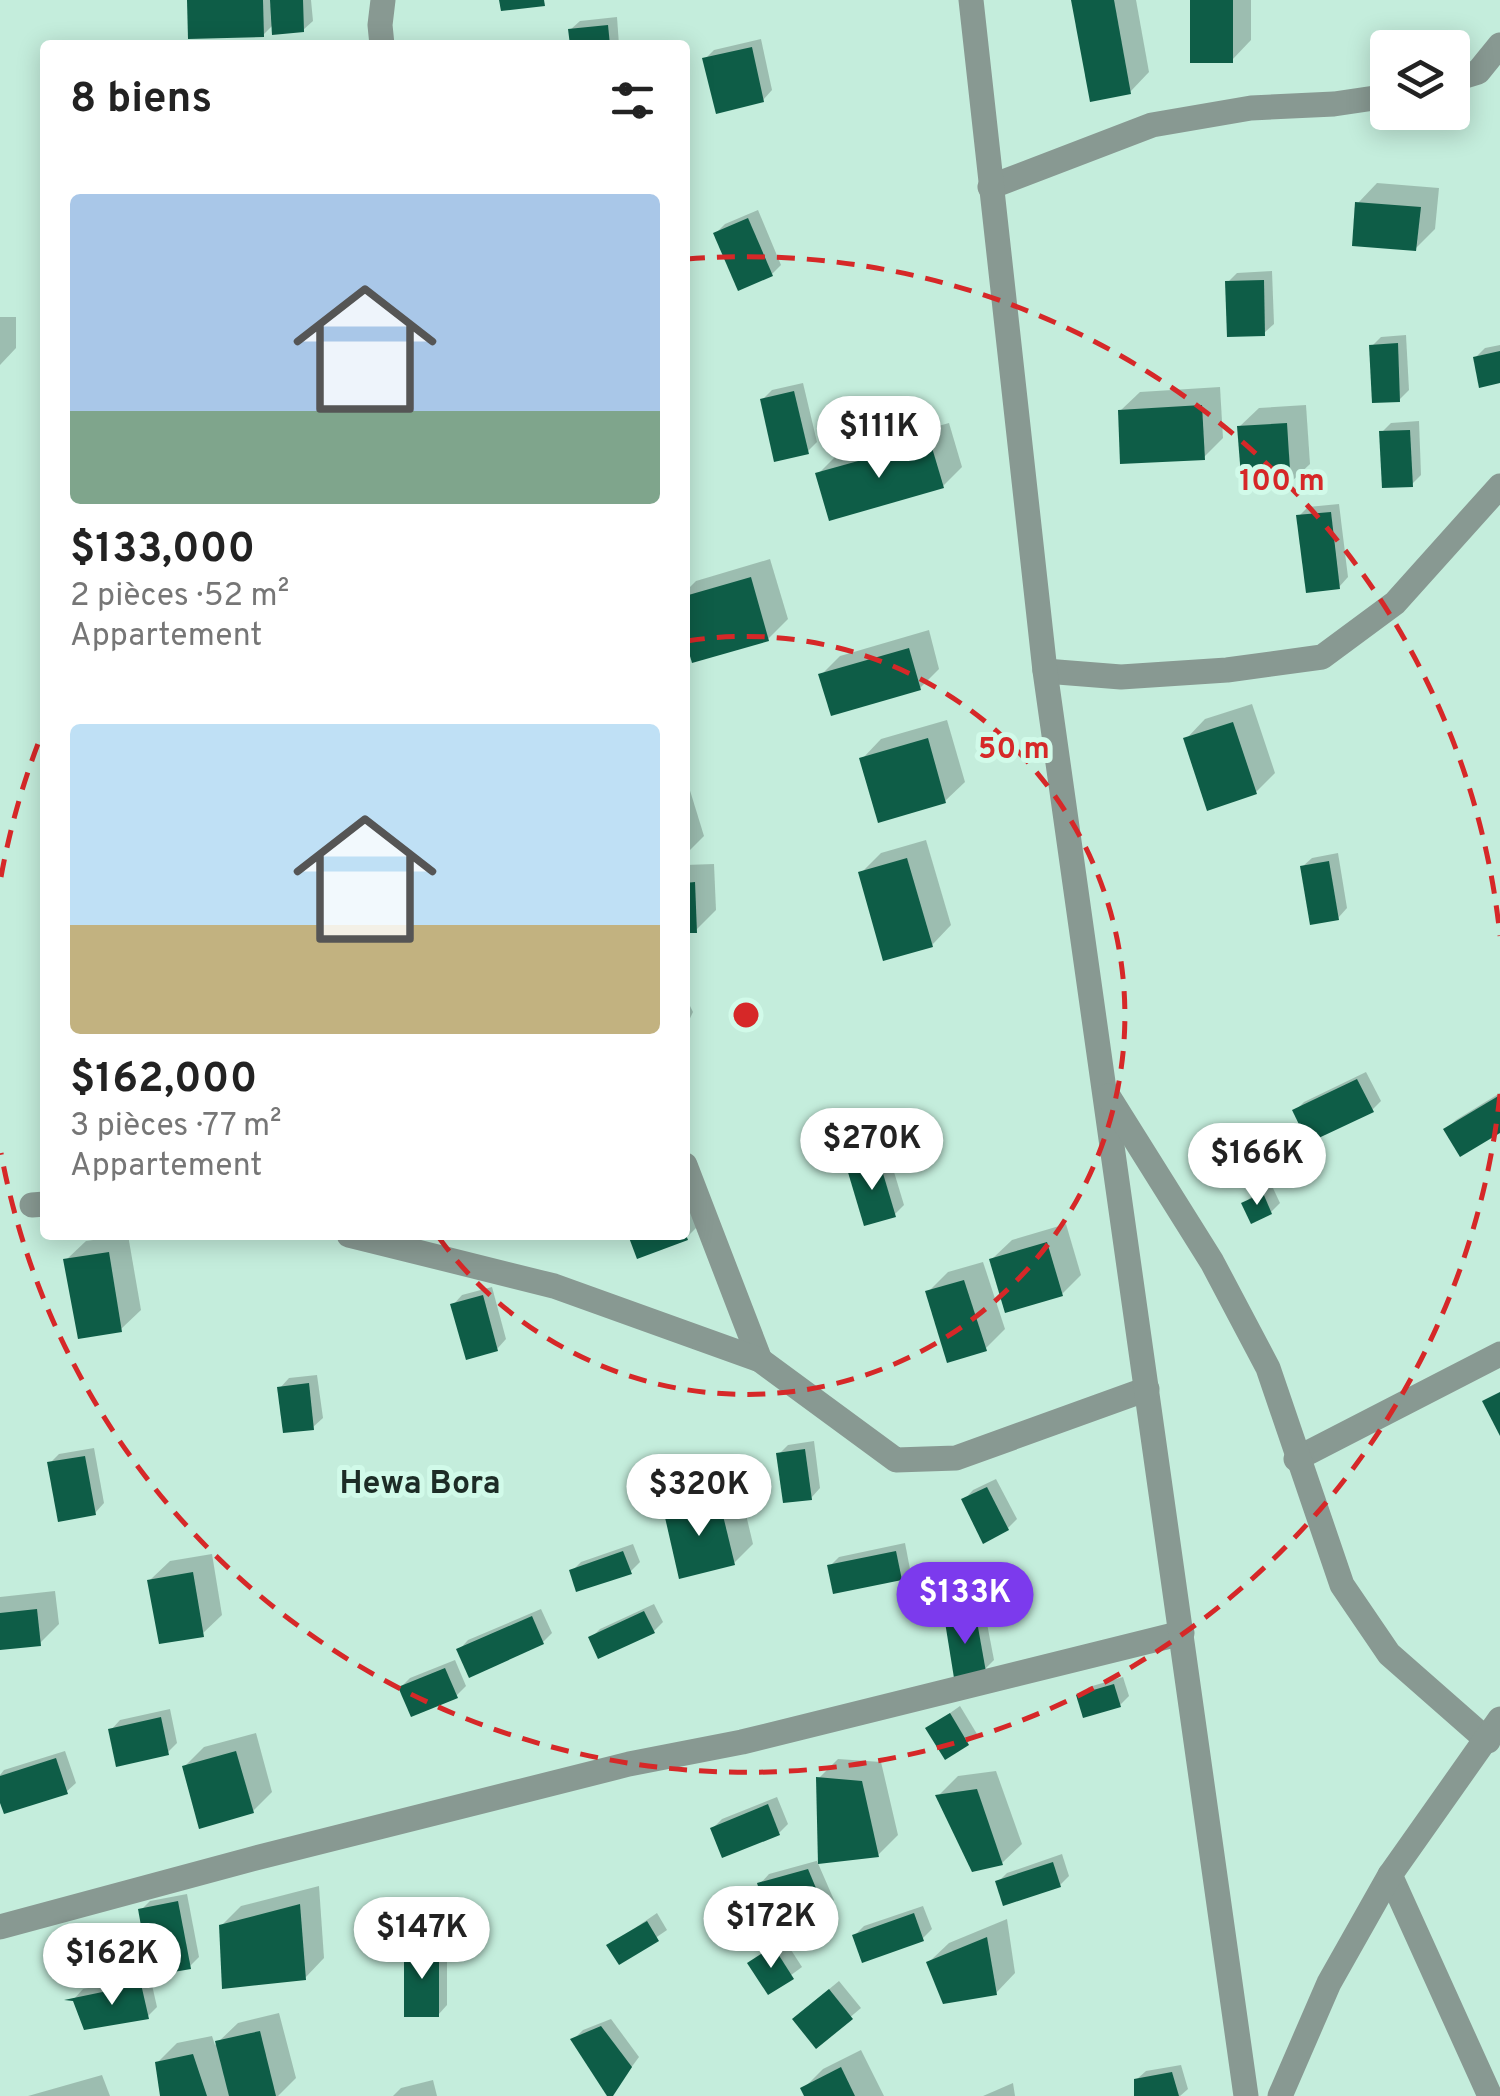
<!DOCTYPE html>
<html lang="fr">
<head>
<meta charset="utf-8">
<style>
	:root { --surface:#fff; --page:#f2f2f2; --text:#222; --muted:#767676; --accent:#7c3aed }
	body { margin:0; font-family:Overpass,sans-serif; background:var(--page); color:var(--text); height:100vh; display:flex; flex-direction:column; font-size:38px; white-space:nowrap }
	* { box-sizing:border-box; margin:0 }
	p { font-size:32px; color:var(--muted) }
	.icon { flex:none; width:55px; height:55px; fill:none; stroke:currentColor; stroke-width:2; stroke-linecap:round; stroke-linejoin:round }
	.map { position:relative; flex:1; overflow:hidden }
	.drawer { position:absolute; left:40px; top:40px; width:650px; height:1200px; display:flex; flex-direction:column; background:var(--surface); border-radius:10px; box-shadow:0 5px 25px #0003 }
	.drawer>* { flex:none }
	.fabs { position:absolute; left:1370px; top:30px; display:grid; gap:20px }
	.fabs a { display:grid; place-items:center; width:100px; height:100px; border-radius:10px; background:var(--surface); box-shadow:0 5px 25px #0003; font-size:50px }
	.price { position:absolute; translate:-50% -85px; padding:0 22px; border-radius:35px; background:#fff; color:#222; font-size:32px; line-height:65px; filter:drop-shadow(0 2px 5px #0008) }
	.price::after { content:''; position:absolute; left:50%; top:60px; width:30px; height:22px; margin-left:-15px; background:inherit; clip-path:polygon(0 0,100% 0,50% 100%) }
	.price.on { background:var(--accent); color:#fff }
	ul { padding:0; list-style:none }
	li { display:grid; align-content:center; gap:20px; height:530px; padding:0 30px }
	li span { display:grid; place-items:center; height:310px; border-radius:10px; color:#555 }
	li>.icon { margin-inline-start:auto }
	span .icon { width:180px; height:180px; fill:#fffc; stroke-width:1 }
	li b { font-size:42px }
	h2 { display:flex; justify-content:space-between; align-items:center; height:120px; padding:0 30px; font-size:42px }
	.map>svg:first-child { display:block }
	.shadow { fill:#0003 }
	.building { fill:#0e5d47 }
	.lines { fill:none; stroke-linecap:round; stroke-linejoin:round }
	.minor { stroke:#889992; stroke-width:25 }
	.tertiary { stroke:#889992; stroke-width:25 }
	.ring { fill:none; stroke:#d62828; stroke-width:5; stroke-dasharray:18 12 }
	.labels { text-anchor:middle; stroke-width:10; stroke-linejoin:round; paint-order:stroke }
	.neighbourhood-label { font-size:32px; font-weight:bold; fill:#1d2c26; stroke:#d1fae9 }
	.centre { fill:#d62828; stroke:#d1fae9; stroke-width:5 }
	.ring-label { font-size:30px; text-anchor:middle; font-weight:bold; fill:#d62828; stroke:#d1fae9; stroke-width:10; stroke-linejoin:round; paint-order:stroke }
</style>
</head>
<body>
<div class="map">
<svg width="1500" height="2096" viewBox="0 0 1500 2096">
	<rect width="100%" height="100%" fill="#c4eddc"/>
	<g class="shadow">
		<path d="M189,0H311L313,21L303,30L274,24L263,35Z"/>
		<path d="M1073,0H1136L1149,72L1130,92Z"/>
		<path d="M1192,0H1251V40L1232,60Z"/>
		<path d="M617,17L619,45H572L570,30L580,21Z"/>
		<path d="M761,39L772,90L763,100L705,59L714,50Z"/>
		<path d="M1377,183L1439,188L1435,229L1415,249L1358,203Z"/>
		<path d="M758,210L781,265L772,274L716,233L725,224Z"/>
		<path d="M1272,271L1274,324L1264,333L1228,282L1237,273Z"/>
		<path d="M0,317H16V348L0,365Z"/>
		<path d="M1406,335L1409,390L1399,400L1372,346L1381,337Z"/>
		<path d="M1500,345V381L1475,358L1485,348Z"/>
		<path d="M803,383L817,442L807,452L763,399L772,390Z"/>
		<path d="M1220,387L1223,438L1204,457L1120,411L1140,392Z"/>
		<path d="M1306,405L1310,464L1290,483L1239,427L1259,408Z"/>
		<path d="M1419,421L1421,475L1412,484L1382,432L1391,423Z"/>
		<path d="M949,423L962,467L943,486L818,474L838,454Z"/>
		<path d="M1339,504L1348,577L1339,587L1299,516L1308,507Z"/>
		<path d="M770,559L788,619L768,639L685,630V592L696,581Z"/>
		<path d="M929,630L939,669L920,688L821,675L840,656Z"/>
		<path d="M1252,704L1275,773L1256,792L1186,739L1205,719Z"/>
		<path d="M947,720L965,782L945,801L862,759L881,739Z"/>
		<path d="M688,784L704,836L685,855V785Z"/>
		<path d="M926,840L951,925L932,945L861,873L881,853Z"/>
		<path d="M1338,853L1347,908L1338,918L1302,867L1312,858Z"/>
		<path d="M714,864L716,910L696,930H685V865Z"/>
		<path d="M685,996L693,1012L685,1029Z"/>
		<path d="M1366,1072L1381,1101L1372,1110L1295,1111L1304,1102Z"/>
		<path d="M1500,1093V1130L1446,1129L1456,1120Z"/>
		<path d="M888,1152L904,1205L895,1214L850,1170L859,1160Z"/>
		<path d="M685,1163L706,1218L686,1238L631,1235H685Z"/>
		<path d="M1272,1186L1280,1203L1271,1212L1244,1204L1253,1195Z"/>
		<path d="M1066,1224L1081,1275L1062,1294L992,1259L1012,1240Z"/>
		<path d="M128,1235L141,1310L121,1329L66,1260L86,1241Z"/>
		<path d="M983,1262L1005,1329L985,1349L928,1292L948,1272Z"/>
		<path d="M492,1287L506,1339L497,1349L453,1305L462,1295Z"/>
		<path d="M317,1375L323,1418L313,1427L280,1388L289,1378Z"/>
		<path d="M814,1441L820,1488L811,1498L779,1454L788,1445Z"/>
		<path d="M94,1448L104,1503L95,1513L50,1463L59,1454Z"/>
		<path d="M996,1479L1017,1519L1008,1528L964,1500L973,1490Z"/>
		<path d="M738,1481L753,1544L734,1563L666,1514L686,1495Z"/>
		<path d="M905,1543L910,1569L901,1578L830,1566L839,1557Z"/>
		<path d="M633,1544L640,1562L630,1572L572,1571L581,1562Z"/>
		<path d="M212,1554L222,1615L202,1634L150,1580L170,1561Z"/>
		<path d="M55,1591L59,1624L40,1643L0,1648V1597Z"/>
		<path d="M654,1604L663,1622L654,1631L591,1638L600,1629Z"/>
		<path d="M984,1608L994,1660L985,1669L947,1622L957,1613Z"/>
		<path d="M541,1609L552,1633L543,1642L459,1650L468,1640Z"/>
		<path d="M455,1660L466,1686L456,1696L401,1687L410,1678Z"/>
		<path d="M1123,1677L1129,1696L1120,1705L1079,1696L1089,1687Z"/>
		<path d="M960,1706L977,1734L967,1743L929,1728Z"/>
		<path d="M170,1709L177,1743L168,1752L111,1730L120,1720Z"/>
		<path d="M256,1733L272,1792L253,1811L185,1766L204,1747Z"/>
		<path d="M65,1751L76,1783L66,1792L0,1795V1775L4,1770Z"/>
		<path d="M838,1759L881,1762L898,1835L878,1855L817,1861L834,1900L825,1909L770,1914L760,1884L769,1874L820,1860L819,1778Z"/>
		<path d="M996,1771L1022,1844L1002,1863L938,1796L958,1776Z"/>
		<path d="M777,1797L788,1824L779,1833L713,1828L722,1819Z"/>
		<path d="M1062,1854L1069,1876L1060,1885L998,1882L1007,1873Z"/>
		<path d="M319,1886L324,1958L305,1978L221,1926L241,1906Z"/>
		<path d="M187,1894L199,1957L190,1966L141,1910L150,1901Z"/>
		<path d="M923,1906L932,1929L922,1939L854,1936L864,1926Z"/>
		<path d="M657,1913L667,1930L620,1962L610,1945Z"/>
		<path d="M1007,1919L1015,1973L996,1993L929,1962L949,1943Z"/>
		<path d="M784,1939L802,1967L768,1992L751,1963Z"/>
		<path d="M416,1940H447V2005L438,2015L407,1949Z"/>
		<path d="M150,1976L157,2007L148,2016L74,1999L83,1989Z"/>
		<path d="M839,1981L861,2008L817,2045L804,2010Z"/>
		<path d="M279,2013L296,2078L278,2096H163L158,2062L177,2043L212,2036L215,2045L238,2023Z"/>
		<path d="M611,2019L639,2057L610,2096L574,2039L583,2030Z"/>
		<path d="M861,2050L884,2096H807L803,2089L823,2069Z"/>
		<path d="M1181,2065L1188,2089L1180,2096H1136V2080L1146,2071Z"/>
		<path d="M102,2075L110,2096H28Z"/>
		<path d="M433,2080L437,2096H393L401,2088Z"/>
		<path d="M1013,2083L1015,2096H983Z"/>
	</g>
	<g class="building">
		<path d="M187,0H263L264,37L188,39Z"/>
		<path d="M270,0H303L304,32L272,35Z"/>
		<path d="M499,0H544L545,6L501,11Z"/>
		<path d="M1071,0H1114L1131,94L1090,102Z"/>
		<rect x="1190" y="0" width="43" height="63"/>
		<path d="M608,25L610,45H570L568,29Z"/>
		<path d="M752,47L764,102L716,114L702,58Z"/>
		<path d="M1355,202L1421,207L1416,251L1352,246Z"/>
		<path d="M748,218L773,276L738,291L713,233Z"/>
		<path d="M1264,280L1265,336L1227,337L1225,281Z"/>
		<path d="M1398,343L1400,402L1372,403L1369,345Z"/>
		<path d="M1500,351V383L1479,388L1473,357Z"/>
		<path d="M794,391L809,454L774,462L760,399Z"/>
		<path d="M1202,405L1205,460L1120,464L1118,410Z"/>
		<path d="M1287,423L1291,486L1242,489L1237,426Z"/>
		<path d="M1410,430L1413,487L1382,488L1379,431Z"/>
		<path d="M930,441L944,488L829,521L815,473Z"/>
		<path d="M1331,512L1340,589L1306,593L1296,515Z"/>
		<path d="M751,577L769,641L692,663L685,639V596Z"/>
		<path d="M909,648L921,690L831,716L818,674Z"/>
		<path d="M1233,722L1257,794L1207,811L1183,738Z"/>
		<path d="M928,738L946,803L878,823L859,758Z"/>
		<path d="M907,858L933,947L883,961L858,872Z"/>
		<path d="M1329,861L1339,920L1310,925L1300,866Z"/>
		<path d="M695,882L697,933H685V883Z"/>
		<path d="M1357,1079L1374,1112L1308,1143L1292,1110Z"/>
		<path d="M1500,1095V1133L1460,1157L1443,1129Z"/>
		<path d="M879,1160L896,1217L864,1226L847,1169Z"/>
		<path d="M1263,1193L1272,1214L1251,1224L1241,1203Z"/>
		<path d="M628,1235H686L688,1240L637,1259Z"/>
		<path d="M1047,1242L1063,1296L1005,1313L989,1259Z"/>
		<path d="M109,1252L122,1332L78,1339L63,1259Z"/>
		<path d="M964,1280L987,1351L947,1363L925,1291Z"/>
		<path d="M483,1295L498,1351L466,1360L450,1304Z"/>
		<path d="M309,1383L314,1430L283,1433L277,1387Z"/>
		<path d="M1500,1392V1436L1482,1401Z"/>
		<path d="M805,1449L812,1500L783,1503L776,1453Z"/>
		<path d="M85,1456L96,1515L58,1522L47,1462Z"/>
		<path d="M987,1487L1009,1530L983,1544L961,1499Z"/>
		<path d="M719,1499L735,1565L679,1579L664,1513Z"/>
		<path d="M623,1551L632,1574L576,1592L569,1570Z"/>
		<path d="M896,1551L902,1580L833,1594L827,1565Z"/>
		<path d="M193,1572L204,1637L159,1644L147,1580Z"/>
		<path d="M37,1609L41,1646L0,1650V1613Z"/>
		<path d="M644,1611L655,1633L598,1659L588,1637Z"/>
		<path d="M532,1616L544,1644L469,1678L456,1649Z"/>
		<path d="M976,1616L986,1672L954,1678L945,1622Z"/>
		<path d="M445,1668L458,1698L411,1717L398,1687Z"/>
		<path d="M1114,1684L1121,1707L1083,1718L1076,1695Z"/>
		<path d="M950,1713L969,1745L945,1760L925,1728Z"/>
		<path d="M161,1717L169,1755L116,1767L108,1729Z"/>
		<path d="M236,1751L254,1813L199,1829L182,1766Z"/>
		<path d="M56,1758L68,1794L4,1814L0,1803V1776Z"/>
		<path d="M816,1777L862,1781L879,1857L818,1864Z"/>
		<path d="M977,1789L1003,1865L972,1872L935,1795Z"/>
		<path d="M768,1804L780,1835L722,1858L710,1828Z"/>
		<path d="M1053,1862L1061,1887L1003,1906L995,1881Z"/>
		<path d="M808,1869L826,1912L768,1917L757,1883Z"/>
		<path d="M178,1901L191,1969L150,1976L138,1909Z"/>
		<path d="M300,1904L306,1980L222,1989L219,1925Z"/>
		<path d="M914,1913L924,1941L862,1963L852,1935Z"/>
		<path d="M647,1921L659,1941L619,1965L606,1945Z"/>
		<path d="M987,1937L997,1995L943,2004L926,1962Z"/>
		<path d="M773,1946L794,1979L768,1995L747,1963Z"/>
		<rect x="404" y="1948" width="35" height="69"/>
		<path d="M141,1984L149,2019L84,2030L73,2001L64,2000Z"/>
		<path d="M829,1989L853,2019L816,2049L792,2019Z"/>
		<path d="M601,2026L632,2067L613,2096H607L570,2039Z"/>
		<path d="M260,2031L276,2096H229L215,2041Z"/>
		<path d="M193,2054L207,2096H160L155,2062Z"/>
		<path d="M841,2067L855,2096H804L800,2088Z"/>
		<path d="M1172,2072L1179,2096H1134V2079Z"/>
	</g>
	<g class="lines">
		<g class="minor">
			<path d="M382,45L380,25L383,0"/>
			<path d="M1452,80L1478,72L1500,45"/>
			<path d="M990,187L1152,125L1251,108L1334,104L1388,96"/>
			<path d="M1045,671L1121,677L1227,670L1322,657L1395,603L1500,486"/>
			<path d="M685,1165L760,1360"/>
			<path d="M32,1205L45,1204"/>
			<path d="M349,1235L554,1286L760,1360L896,1460L956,1458L1147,1389"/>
			<path d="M1296,1459L1500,1354"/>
			<path d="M1390,1875L1490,2096"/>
			<path d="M0,1927L252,1859L629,1764L742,1742L1182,1633"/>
		</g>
		<g class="tertiary">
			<path d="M971,0L1045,671L1246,2096"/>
			<path d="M1108,1096L1212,1262L1268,1368L1342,1585L1389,1654L1488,1741"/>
			<path d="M1280,2096L1329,1983L1390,1875L1500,1719"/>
		</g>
	</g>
	<g class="ring">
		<path d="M687 641A379 379 0 1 1 437 1235"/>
		<path d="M1500 1094A758 758 0 0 1 1 1153M1 877A758 758 0 0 1 43 731M687 259A758 758 0 0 1 1500 936"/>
	</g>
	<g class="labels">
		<g class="neighbourhood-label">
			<text x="420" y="1493">Hewa Bora</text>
		</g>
	</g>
	<circle cx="746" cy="1015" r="15" class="centre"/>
	<g class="ring-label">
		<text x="1282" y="490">100 m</text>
		<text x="1014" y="758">50 m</text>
	</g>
</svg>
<div class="fabs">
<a><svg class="icon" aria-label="layers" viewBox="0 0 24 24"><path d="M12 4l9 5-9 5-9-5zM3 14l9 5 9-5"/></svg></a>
</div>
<b class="price" style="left:879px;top:481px">$111K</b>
<b class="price" style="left:872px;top:1193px">$270K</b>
<b class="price" style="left:1257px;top:1208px">$166K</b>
<b class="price" style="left:699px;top:1539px">$320K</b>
<b class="price on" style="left:965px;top:1647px">$133K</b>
<b class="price" style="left:771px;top:1971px">$172K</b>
<b class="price" style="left:422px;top:1982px">$147K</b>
<b class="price" style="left:112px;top:2008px">$162K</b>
<section class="drawer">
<h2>8 biens<svg class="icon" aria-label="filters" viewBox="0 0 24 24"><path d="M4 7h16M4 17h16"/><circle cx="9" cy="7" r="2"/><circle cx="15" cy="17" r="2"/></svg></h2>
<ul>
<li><span style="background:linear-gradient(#a9c7e8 70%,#7fa58c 0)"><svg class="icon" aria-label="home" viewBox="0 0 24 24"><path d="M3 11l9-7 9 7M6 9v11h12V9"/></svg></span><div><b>$133,000</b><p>2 pièces · 52 m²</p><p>Appartement</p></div></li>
<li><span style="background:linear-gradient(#bfe0f5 65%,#c2b280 0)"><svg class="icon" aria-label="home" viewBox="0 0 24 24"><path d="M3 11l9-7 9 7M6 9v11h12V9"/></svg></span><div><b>$162,000</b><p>3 pièces · 77 m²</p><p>Appartement</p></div></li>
</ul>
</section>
</div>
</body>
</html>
